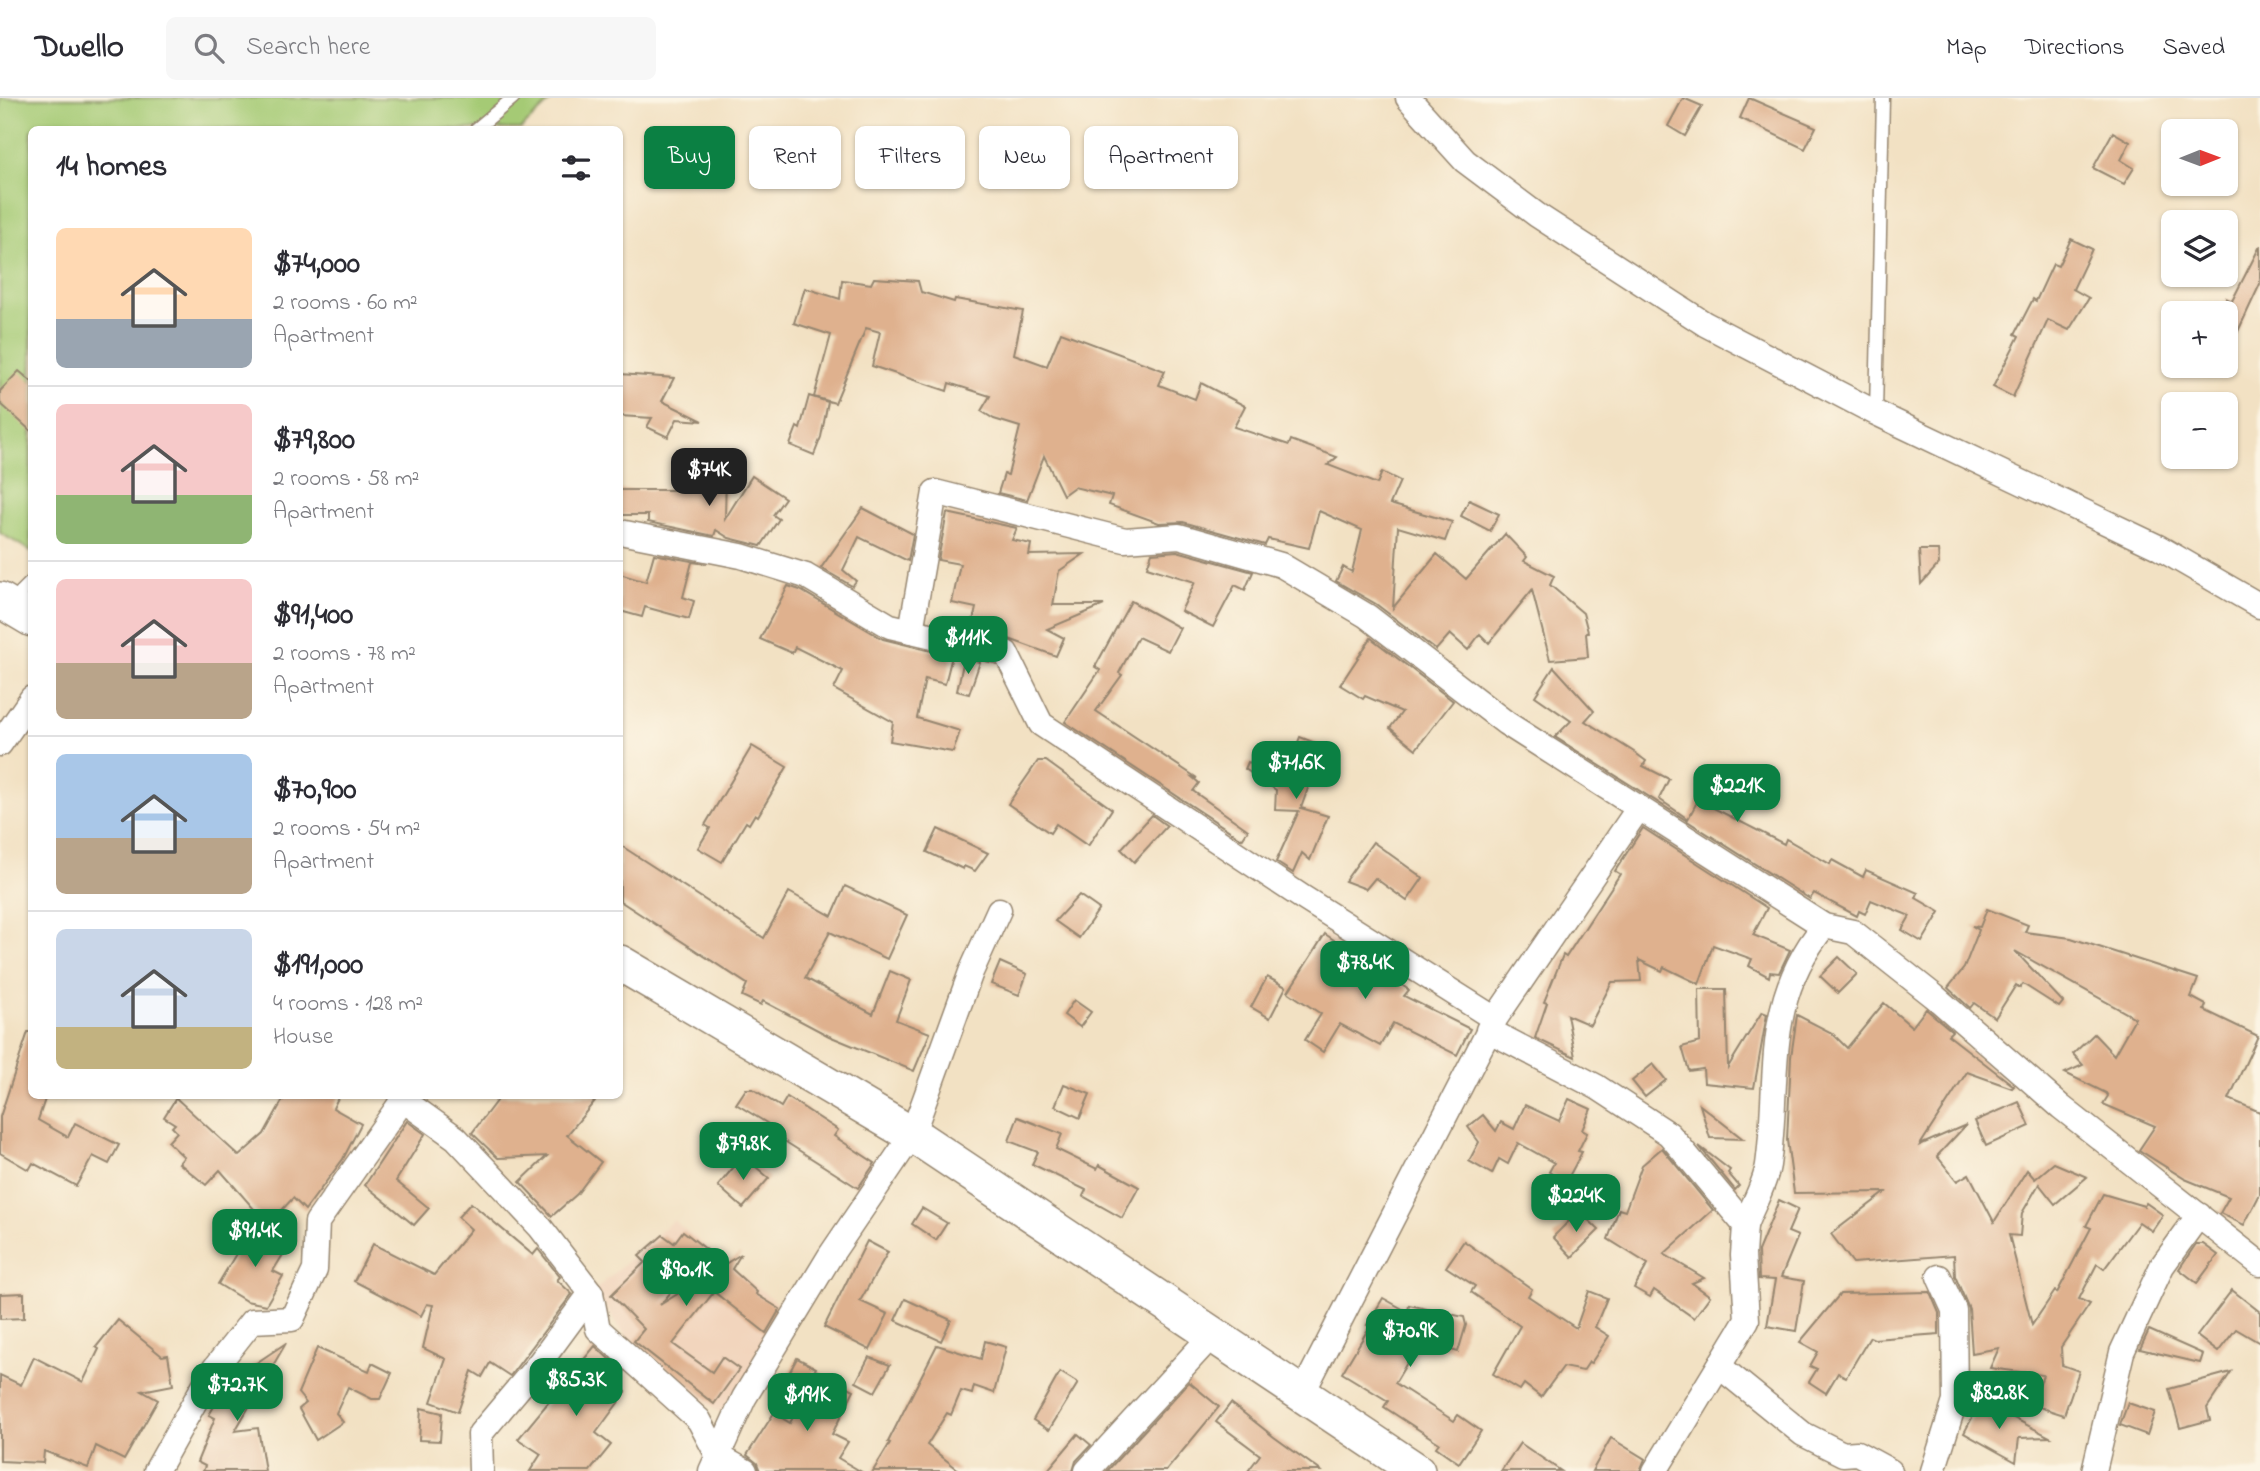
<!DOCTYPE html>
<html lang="en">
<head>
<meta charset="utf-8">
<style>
	:root { --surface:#fff; --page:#f7f7f7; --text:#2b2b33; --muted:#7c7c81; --line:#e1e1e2; --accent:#0b8043 }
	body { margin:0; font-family:"Indie Flower",sans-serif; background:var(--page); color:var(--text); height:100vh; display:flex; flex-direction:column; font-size:26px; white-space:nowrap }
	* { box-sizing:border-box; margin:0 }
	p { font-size:23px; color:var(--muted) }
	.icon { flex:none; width:38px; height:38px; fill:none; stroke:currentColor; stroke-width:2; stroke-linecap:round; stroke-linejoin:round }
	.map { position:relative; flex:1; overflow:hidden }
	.sheet { position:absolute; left:28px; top:28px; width:595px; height:973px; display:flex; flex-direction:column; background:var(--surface); border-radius:10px; box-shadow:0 2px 5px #0004 }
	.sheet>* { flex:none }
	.top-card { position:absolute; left:644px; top:28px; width:665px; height:63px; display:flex; gap:14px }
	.needle { width:46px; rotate:89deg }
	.controls { position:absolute; left:2161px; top:21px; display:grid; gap:14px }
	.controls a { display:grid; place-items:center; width:77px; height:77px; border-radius:10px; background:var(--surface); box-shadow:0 2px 5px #0004; font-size:35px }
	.price { position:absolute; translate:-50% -60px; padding:0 16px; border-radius:14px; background:var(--accent); color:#fff; font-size:23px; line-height:46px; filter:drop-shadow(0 2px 4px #0008) }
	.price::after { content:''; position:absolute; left:50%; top:42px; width:21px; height:16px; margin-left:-10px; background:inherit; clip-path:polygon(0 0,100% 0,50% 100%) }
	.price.selected { background:#222; color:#fff }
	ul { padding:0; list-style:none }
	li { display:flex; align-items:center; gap:21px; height:175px; padding:0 28px }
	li+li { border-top:2px solid var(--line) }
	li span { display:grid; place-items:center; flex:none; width:196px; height:140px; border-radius:10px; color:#555 }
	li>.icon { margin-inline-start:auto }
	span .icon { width:84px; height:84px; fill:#fffc; stroke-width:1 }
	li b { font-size:30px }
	h2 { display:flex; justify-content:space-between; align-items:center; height:84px; padding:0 28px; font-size:30px }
	.tag { padding:0 24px; border-radius:10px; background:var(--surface); box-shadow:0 2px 5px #0004; font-size:24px; line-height:63px }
	.tag.selected { background:var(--accent); color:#fff }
	header { display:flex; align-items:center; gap:42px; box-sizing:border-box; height:98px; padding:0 35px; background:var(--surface); border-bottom:2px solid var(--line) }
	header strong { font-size:33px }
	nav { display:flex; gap:38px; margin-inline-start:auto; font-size:24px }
	.search { width:490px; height:63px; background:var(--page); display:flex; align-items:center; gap:18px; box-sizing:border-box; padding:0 24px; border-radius:10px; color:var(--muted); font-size:26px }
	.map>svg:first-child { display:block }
	.built { fill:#f2d5bd }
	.green { fill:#a5ca74; stroke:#707a49; stroke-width:2 }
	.building { fill:#dfb18e }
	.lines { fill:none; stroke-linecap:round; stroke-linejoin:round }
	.lane-casing { stroke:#968670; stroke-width:15 }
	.street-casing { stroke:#968670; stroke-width:27 }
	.secondary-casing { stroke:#968670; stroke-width:38 }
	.lane { stroke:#fff; stroke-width:12 }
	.street { stroke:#fff; stroke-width:24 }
	.secondary { stroke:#fff; stroke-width:35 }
</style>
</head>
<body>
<header>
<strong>Dwello</strong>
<div class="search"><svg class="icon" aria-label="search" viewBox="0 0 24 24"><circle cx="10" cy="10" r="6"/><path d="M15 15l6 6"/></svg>Search here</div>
<nav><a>Map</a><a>Directions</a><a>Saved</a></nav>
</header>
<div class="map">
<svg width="2260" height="1373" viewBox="0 0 2260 1373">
	<rect width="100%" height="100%" fill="#fcf5e5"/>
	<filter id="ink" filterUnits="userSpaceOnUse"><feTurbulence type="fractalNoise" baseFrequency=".0143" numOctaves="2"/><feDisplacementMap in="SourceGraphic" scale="14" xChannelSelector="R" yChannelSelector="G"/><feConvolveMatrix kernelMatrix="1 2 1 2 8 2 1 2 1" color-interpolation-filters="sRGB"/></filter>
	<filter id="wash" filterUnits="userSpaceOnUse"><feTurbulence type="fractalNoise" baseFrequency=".00686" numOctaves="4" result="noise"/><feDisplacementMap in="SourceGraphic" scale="28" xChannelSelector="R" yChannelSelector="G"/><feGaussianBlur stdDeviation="1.57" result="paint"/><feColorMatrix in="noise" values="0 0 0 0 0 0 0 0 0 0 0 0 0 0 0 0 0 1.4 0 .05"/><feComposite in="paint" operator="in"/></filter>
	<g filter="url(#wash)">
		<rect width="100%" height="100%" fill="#f2e1c3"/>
		<path class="built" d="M673,1122L791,1216L720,1315L638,1255L594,1193Z"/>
		<path class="green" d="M0,0H554L521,31L32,32L31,453L0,435Z"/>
		<g id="blocks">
			<g class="building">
				<path d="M1683,0L1702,8L1685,38L1668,28Z"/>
				<path d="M1749,0L1816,29L1805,51L1740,20Z"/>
				<path d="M2113,34L2130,44L2121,62L2134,70L2124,86L2093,70Z"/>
				<path d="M2071,141L2092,151L2073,191L2089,200L2069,232L2048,222L2013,299L1993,289L2019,238L2015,236L2033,201L2036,203L2053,166L2058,168Z"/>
				<path d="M2260,148V186L2226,259V200L2232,203Z"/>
				<path d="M874,180L918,183L921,194L954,204L955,201L1023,213L1014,256L1047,268L1061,234L1165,273L1159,287L1195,301L1201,285L1245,308L1234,329L1289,347L1291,342L1337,359L1328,367L1377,386L1382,374L1400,383L1390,406L1452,424L1445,443L1398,429L1393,510L1437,456L1466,481L1505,436L1527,459L1524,463L1554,478L1550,487L1583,515L1588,534L1586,535L1588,559L1550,562L1532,492L1489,545L1480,536L1468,552L1450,536L1436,552L1376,506L1336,483L1343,469L1352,474L1362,432L1319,413L1309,450L1268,441L1265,447L1183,424L1159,425L1109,407L1112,398L1074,389L1063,397L1044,358L1027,402L998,395L1004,376L1008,377L1020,329L994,321L981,313L990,298L949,285L947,293L872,268L880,234L866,230L835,305L814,299L831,237L794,225L805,190L840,201L842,182L871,186Z"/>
				<path d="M19,273L32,284V334L0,305V293Z"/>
				<path d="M620,276L674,280L662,303L703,323L677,321L668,339L647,329L652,320L620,318Z"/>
				<path d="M809,298L828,304L821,339L814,357L790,347L797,329L800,331Z"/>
				<path d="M696,372L726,373L725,421L752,378L785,400L773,417L779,421L761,448L729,440L716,432L714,438L648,424V417H620V392H695Z"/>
				<path d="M1469,402L1499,416L1490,433L1461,418Z"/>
				<path d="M863,410L913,436L908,463L859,439L843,472L856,483L852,488L821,470Z"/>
				<path d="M947,415L1017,430L1012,442L1031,446L1029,457L1084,456L1059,473L1053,507H1104L1047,531L1064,540L1056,558L1009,541L971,532L976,510L952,505L960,466L938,462Z"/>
				<path d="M1919,452H1938L1939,466L1921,486Z"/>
				<path d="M1177,453L1253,474L1245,492L1235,487L1213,529L1181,513L1195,484L1147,469L1152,455Z"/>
				<path d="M654,456L707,466L692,464L683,499L694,503L689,521L645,509L642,519L620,513V476L646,484Z"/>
				<path d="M788,488L800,492L883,541L952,558L945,586L925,581L917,620L960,633L953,654L890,643L893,624L834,591L843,573L795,549L792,555L760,541Z"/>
				<path d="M1131,503L1180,530L1168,553L1138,539L1119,575L1122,577L1096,613L1197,680L1192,679L1199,685L1193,693L1248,732L1242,741L1065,624L1100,572L1095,569Z"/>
				<path d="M1371,540L1453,603L1416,651L1390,630L1402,614L1365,598L1363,601L1340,587Z"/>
				<path d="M964,561L980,564L969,596L957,593Z"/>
				<path d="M1554,569L1594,613L1585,623L1634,654L1646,663L1643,668L1669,681L1659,701L1688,721L1698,702L1784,746L1786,741L1830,766L1832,762L1863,779L1866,772L1918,795L1916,800L1940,814L1922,844L1902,832L1910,818L1871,802L1865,816L1859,813L1857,818L1814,795L1810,801L1555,639L1571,623L1535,598Z"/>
				<path d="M1300,639L1323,648L1301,710L1328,718L1310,762L1302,755L1293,775L1276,764L1299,713L1275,712L1276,692L1245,671L1248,664L1282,677L1291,651L1295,652Z"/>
				<path d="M752,648L787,669L758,718L755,716L749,726L746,724L722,764L698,750L710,730L705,727Z"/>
				<path d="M1038,663H1046L1112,711L1088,748L1056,726L1050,735L1008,706Z"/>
				<path d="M1152,717L1167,728L1134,764L1121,751Z"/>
				<path d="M1643,730L1767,810L1753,837L1790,852L1779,875L1770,874L1769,879L1749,868L1752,861L1713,847L1699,886L1664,869L1662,873L1639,862L1641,883L1612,884L1590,927L1567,917L1575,959L1535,940L1547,905L1544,904L1563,857L1566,859L1620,776L1615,773Z"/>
				<path d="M938,731L988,755L975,773L964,768L963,771L927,754Z"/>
				<path d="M1373,744L1423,780L1407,803L1375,780L1366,791L1345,783Z"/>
				<path d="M620,747L764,840L789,794L832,818L845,788L907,817L887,861L830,834L805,880L873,916L890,873L911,882L896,922L930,935L914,973L829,938L763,903L761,907L742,898L747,886L620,803Z"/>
				<path d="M1079,797L1099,811L1079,840L1055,823Z"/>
				<path d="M1987,811L2028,827L2025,834L2071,840L2198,881L2191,899L2206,907L2204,912L2258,938L2229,1001L2260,1014V1096L2244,1127L2220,1115L2229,1099L2185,1081L2139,1052L2155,1028L2103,1006L2108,998L2106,995L2065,975L2083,967L2073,956L2094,936L2114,957L2135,920L2015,853L2063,904L2059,909L2023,886L2020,890L2016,887L1995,920L1974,905L1970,910L1948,890L1964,870L1979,832L1972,828L1980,829Z"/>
				<path d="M1325,836L1409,892L1404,898L1470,931L1457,957L1393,925L1380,948L1340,926L1323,954L1305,942L1321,916L1288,894Z"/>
				<path d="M1839,859L1857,876L1838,895L1820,878Z"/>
				<path d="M1000,864L1027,876L1019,897L991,886Z"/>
				<path d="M1267,879L1286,889L1270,920L1251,909Z"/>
				<path d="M1699,891H1726L1728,969L1762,914L1767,916L1754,990L1704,985L1703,971L1689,973L1682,949L1700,944Z"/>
				<path d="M1074,902L1091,914L1080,929L1064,917Z"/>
				<path d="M1884,905L1912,929L1926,911L1952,933L1948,937L2014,988L2012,990L1967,974L1920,1047L1966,1027L1937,1058L1957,1083L1969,1076L1994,1124L2027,1072L2035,1081L2054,1065L2087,1079L2055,1106L2039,1086L2022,1115L2020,1138L2009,1137L2032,1227L2055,1193L2057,1195L2091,1130L2086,1128L2103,1096L2144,1108L2146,1105L2163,1117L2152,1133L2139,1124L2104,1171L2097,1166L2079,1201L2090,1206L2061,1249L2062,1267L2079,1273L2064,1317L2033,1307L2043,1277L1990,1270L1999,1250L1972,1255L1969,1211L1955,1178L1954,1157L1853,1165L1831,1136L1886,1094L1794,1095L1787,1042L1791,959L1797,917L1832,935L1847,950Z"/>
				<path d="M28,934H32V998H46L38,1022L68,1039L75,1025L119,1047L109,1066L93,1058L76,1088L33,1065L29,1072L0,1055V1019Z"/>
				<path d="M1653,966L1666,982L1645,999L1632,983Z"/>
				<path d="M1064,986L1090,996L1080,1020L1055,1008Z"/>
				<path d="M746,991H753L781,1009L787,999L838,1032L834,1038L875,1065L858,1090L767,1032L770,1027L736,1006Z"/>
				<path d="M285,998H339L333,1010L361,1026L343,1061L305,1112L293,1100L268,1127L220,1072L206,1087L179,1065L184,1059L168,1044L177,1034L172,1029L175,1026L164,1019L176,1000L239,1058L264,1036Z"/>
				<path d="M500,998H599L567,1037L601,1064L577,1096L552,1118L520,1084L547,1058L498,1060L472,1035Z"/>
				<path d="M1569,1001L1591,1011L1582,1032L1587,1035L1578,1053L1582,1054L1566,1084L1549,1074L1554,1065L1518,1045L1508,1066L1499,1061L1492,1076L1469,1063L1479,1044L1468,1029L1483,1017L1496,1033L1501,1024L1514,1031L1525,1007L1559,1023Z"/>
				<path d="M2019,1004L2030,1028L1986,1048L1975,1023Z"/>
				<path d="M1700,1007L1743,1041L1710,1040Z"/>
				<path d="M1018,1019L1062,1036L1056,1051L1097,1071L1099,1067L1139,1089L1122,1120L1083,1098L1086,1092L1032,1066L1038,1054L1009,1043Z"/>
				<path d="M407,1023L425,1036L396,1083L429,1110L414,1127L365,1087Z"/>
				<path d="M1699,1048L1730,1072L1728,1075L1739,1088L1735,1092Z"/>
				<path d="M1662,1050L1713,1112L1664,1156L1704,1180L1692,1185L1710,1198L1694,1220L1654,1192L1650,1199L1634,1190L1648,1166L1608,1141L1619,1111L1625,1113L1642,1067Z"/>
				<path d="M743,1058L769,1080L743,1110L718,1088Z"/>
				<path d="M1779,1102L1798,1111L1788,1134L1798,1138L1781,1179L1804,1183L1796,1233L1767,1228L1775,1182L1759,1181L1758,1153Z"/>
				<path d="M471,1105L533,1157L538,1151L560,1179L557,1182L572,1196L510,1278L490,1265L482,1279L472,1273L458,1314L431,1304L446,1261L423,1250L433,1207L427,1206L421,1218L354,1183L373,1146L434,1177L471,1131L458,1119Z"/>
				<path d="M922,1110L947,1125L936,1142L912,1126Z"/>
				<path d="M1579,1113L1599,1132L1572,1159L1553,1139Z"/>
				<path d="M252,1129L287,1150L273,1173L283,1178L266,1207L246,1203L218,1186Z"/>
				<path d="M683,1133L707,1152L660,1207L741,1156L732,1171L757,1194L756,1196L780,1211L766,1235L714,1194L673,1246L712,1274L722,1259L739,1271L714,1306L634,1243L644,1231L611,1197L645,1164L639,1158L663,1137L674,1145Z"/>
				<path d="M867,1143L888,1154L860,1203L888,1216L870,1252L824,1229Z"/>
				<path d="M1464,1143L1532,1191L1528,1198L1576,1230L1589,1193L1607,1200L1595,1229L1609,1238L1591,1265L1589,1264L1583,1273L1563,1269L1541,1299L1524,1286L1520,1292L1493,1276L1520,1228L1471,1194L1475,1188L1446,1169Z"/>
				<path d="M2196,1146H2203L2218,1157L2197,1185L2179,1171Z"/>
				<path d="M2232,1192L2260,1214V1245L2236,1231L2218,1254L2197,1238Z"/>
				<path d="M1930,1194L1939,1215V1236L1874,1241L1870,1239L1846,1279L1838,1275L1826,1295L1809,1284L1817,1271L1810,1268L1818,1254L1800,1244L1840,1196Z"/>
				<path d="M24,1195V1220L0,1221V1196Z"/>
				<path d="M1383,1200L1408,1214L1409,1207L1464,1219L1466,1227L1458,1254L1420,1243L1395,1285L1454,1323L1458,1317L1481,1333L1459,1365L1436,1349L1439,1345L1384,1309L1388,1303L1342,1275L1370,1228L1367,1227Z"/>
				<path d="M905,1201L951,1222L941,1243L895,1222Z"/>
				<path d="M118,1222L162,1258L168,1257L173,1287L142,1293L158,1302L124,1362L96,1348L88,1370L44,1353L43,1365L0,1363V1277L21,1287L34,1259L83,1284L99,1251L96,1249Z"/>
				<path d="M2149,1232L2203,1256L2200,1265L2140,1251Z"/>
				<path d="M985,1243L1006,1249L994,1295L974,1288L972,1296L961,1293L951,1317L947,1315L927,1347L960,1373H873L890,1345L888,1344L937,1247L981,1261Z"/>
				<path d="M286,1245L235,1333L258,1330L265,1373H203L205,1368L197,1364L215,1320L209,1317L228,1284Z"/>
				<path d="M595,1248L623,1274L615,1285L626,1294L596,1335L611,1347L590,1373H530L541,1356L518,1341Z"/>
				<path d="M317,1250L369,1273L372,1265L392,1275L380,1301H372L348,1289L336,1315L343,1324L316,1342L299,1311L306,1305L298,1295Z"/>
				<path d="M869,1259L890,1267L875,1294L856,1284Z"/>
				<path d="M797,1260L816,1270L807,1286L788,1277Z"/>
				<path d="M817,1273L854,1292L832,1336L848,1344L838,1360L860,1373H760L757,1365L747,1357L774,1315L790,1325Z"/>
				<path d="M1060,1274L1078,1285L1049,1332L1033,1322Z"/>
				<path d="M2231,1274L2207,1310L2210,1322L2180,1330L2169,1291Z"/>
				<path d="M1189,1284L1219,1309L1166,1373H1107Z"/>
				<path d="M1981,1303L2050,1339L2019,1340L2016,1364L1964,1335Z"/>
				<path d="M1231,1305L1274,1339L1321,1373H1248L1260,1357L1216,1324Z"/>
				<path d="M2128,1305L2155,1314L2147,1337L2120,1327Z"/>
				<path d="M421,1310L442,1315L440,1343L419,1342Z"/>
				<path d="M1078,1336L1091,1347L1076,1363L1073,1373H1047Z"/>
				<path d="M1611,1340L1645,1361L1640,1373H1592Z"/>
				<path d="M1520,1345L1561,1373H1501Z"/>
			</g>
		</g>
	</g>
	<g filter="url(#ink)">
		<use href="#blocks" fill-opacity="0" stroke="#968670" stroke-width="2"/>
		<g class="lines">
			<defs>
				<g id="lane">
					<path d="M475,32L513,0"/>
					<path d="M1876,315L1883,0"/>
					<path d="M10,505L32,483"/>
				</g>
				<g id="street">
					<path d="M1408,0L1465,63L1537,117L1705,226L1876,315L2158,449L2260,508"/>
					<path d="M620,434L741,458L806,478L890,528L1006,555L1041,626L1302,799L1495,921"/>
					<path d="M911,533L935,394L1125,442L1179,438L1281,467L1367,518L1506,625L1824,828L1853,834L1934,898L2061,1009L2260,1166"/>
					<path d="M0,646L32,600"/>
					<path d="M1488,932L1597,989L1669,1036L1745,1127L1743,1157L1747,1222L1655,1373"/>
					<path d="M406,998L403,1002L456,1040L540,1129L591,1195L598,1231L699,1322L718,1358L745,1373"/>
					<path d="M1745,1127C1752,1108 1765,1087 1768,1067C1780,978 1762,904 1824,828"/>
					<path d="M1719,1268L1803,1336L1843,1356L1857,1355L1890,1373"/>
					<path d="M1303,1294L1495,921L1638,711"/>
					<path d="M156,1373L211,1275L252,1223L292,1221L315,1172L317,1124L403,1002"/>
					<path d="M481,1373L480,1336L538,1267L591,1195"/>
					<path d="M711,1373L744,1300L830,1158L912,1037L971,874L999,812"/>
					<path d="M1087,1373L1214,1235"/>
					<path d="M1933,1373L1955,1303L1954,1212L1939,1179"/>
					<path d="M2094,1373L2122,1254L2162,1168L2199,1117"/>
				</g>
				<g id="secondary">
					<path d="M0,502L32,521"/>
					<path d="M620,865L921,1042L1417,1373"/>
				</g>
			</defs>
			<use href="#lane" class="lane-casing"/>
			<use href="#street" class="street-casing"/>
			<use href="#secondary" class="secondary-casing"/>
			<use href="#lane" class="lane"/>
			<use href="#street" class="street"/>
			<use href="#secondary" class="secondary"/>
		</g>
	</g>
</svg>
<div class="controls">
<a><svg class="needle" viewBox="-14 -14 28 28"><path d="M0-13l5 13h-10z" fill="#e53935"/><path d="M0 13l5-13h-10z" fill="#7c7c81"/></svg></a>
<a><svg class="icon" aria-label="layers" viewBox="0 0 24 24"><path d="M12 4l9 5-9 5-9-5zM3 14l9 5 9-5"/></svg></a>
<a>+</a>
<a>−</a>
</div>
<b class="price selected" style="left:709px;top:410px">$74K</b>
<b class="price" style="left:968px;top:578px">$111K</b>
<b class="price" style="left:1296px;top:703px">$71.6K</b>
<b class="price" style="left:1737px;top:726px">$221K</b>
<b class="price" style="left:1365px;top:903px">$78.4K</b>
<b class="price" style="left:743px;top:1084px">$79.8K</b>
<b class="price" style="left:1576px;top:1136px">$224K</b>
<b class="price" style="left:255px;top:1171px">$91.4K</b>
<b class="price" style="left:686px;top:1210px">$90.1K</b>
<b class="price" style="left:1410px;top:1271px">$70.9K</b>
<b class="price" style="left:576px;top:1320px">$85.3K</b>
<b class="price" style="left:237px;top:1325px">$72.7K</b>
<b class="price" style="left:1999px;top:1333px">$82.8K</b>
<b class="price" style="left:807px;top:1335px">$191K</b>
<div class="top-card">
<a class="tag selected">Buy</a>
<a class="tag">Rent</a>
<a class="tag">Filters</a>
<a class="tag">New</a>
<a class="tag">Apartment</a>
</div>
<section class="sheet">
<h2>14 homes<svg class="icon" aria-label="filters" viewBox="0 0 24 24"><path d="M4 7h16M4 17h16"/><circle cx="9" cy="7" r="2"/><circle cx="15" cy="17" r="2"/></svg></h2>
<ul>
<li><span style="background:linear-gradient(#ffd9b3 65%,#9aa5b1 0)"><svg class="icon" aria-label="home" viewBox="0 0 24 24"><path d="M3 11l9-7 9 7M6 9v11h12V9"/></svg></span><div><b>$74,000</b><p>2 rooms · 60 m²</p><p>Apartment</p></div></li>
<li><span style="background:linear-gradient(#f6c9c9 65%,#8fb573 0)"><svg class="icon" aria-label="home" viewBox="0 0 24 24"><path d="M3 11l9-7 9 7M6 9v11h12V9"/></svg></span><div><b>$79,800</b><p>2 rooms · 58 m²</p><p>Apartment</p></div></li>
<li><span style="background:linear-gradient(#f6c9c9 60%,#b9a48a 0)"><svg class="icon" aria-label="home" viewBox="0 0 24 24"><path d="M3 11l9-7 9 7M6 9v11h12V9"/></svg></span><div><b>$91,400</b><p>2 rooms · 78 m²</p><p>Apartment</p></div></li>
<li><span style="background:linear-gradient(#a9c7e8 60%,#b9a48a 0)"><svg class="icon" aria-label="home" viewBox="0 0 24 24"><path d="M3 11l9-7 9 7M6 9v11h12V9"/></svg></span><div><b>$70,900</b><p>2 rooms · 54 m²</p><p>Apartment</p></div></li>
<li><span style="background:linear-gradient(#c9d6e8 70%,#c2b280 0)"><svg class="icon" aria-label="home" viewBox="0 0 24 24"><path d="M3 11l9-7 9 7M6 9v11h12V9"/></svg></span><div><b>$191,000</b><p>4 rooms · 128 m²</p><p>House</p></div></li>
</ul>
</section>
</div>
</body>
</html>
